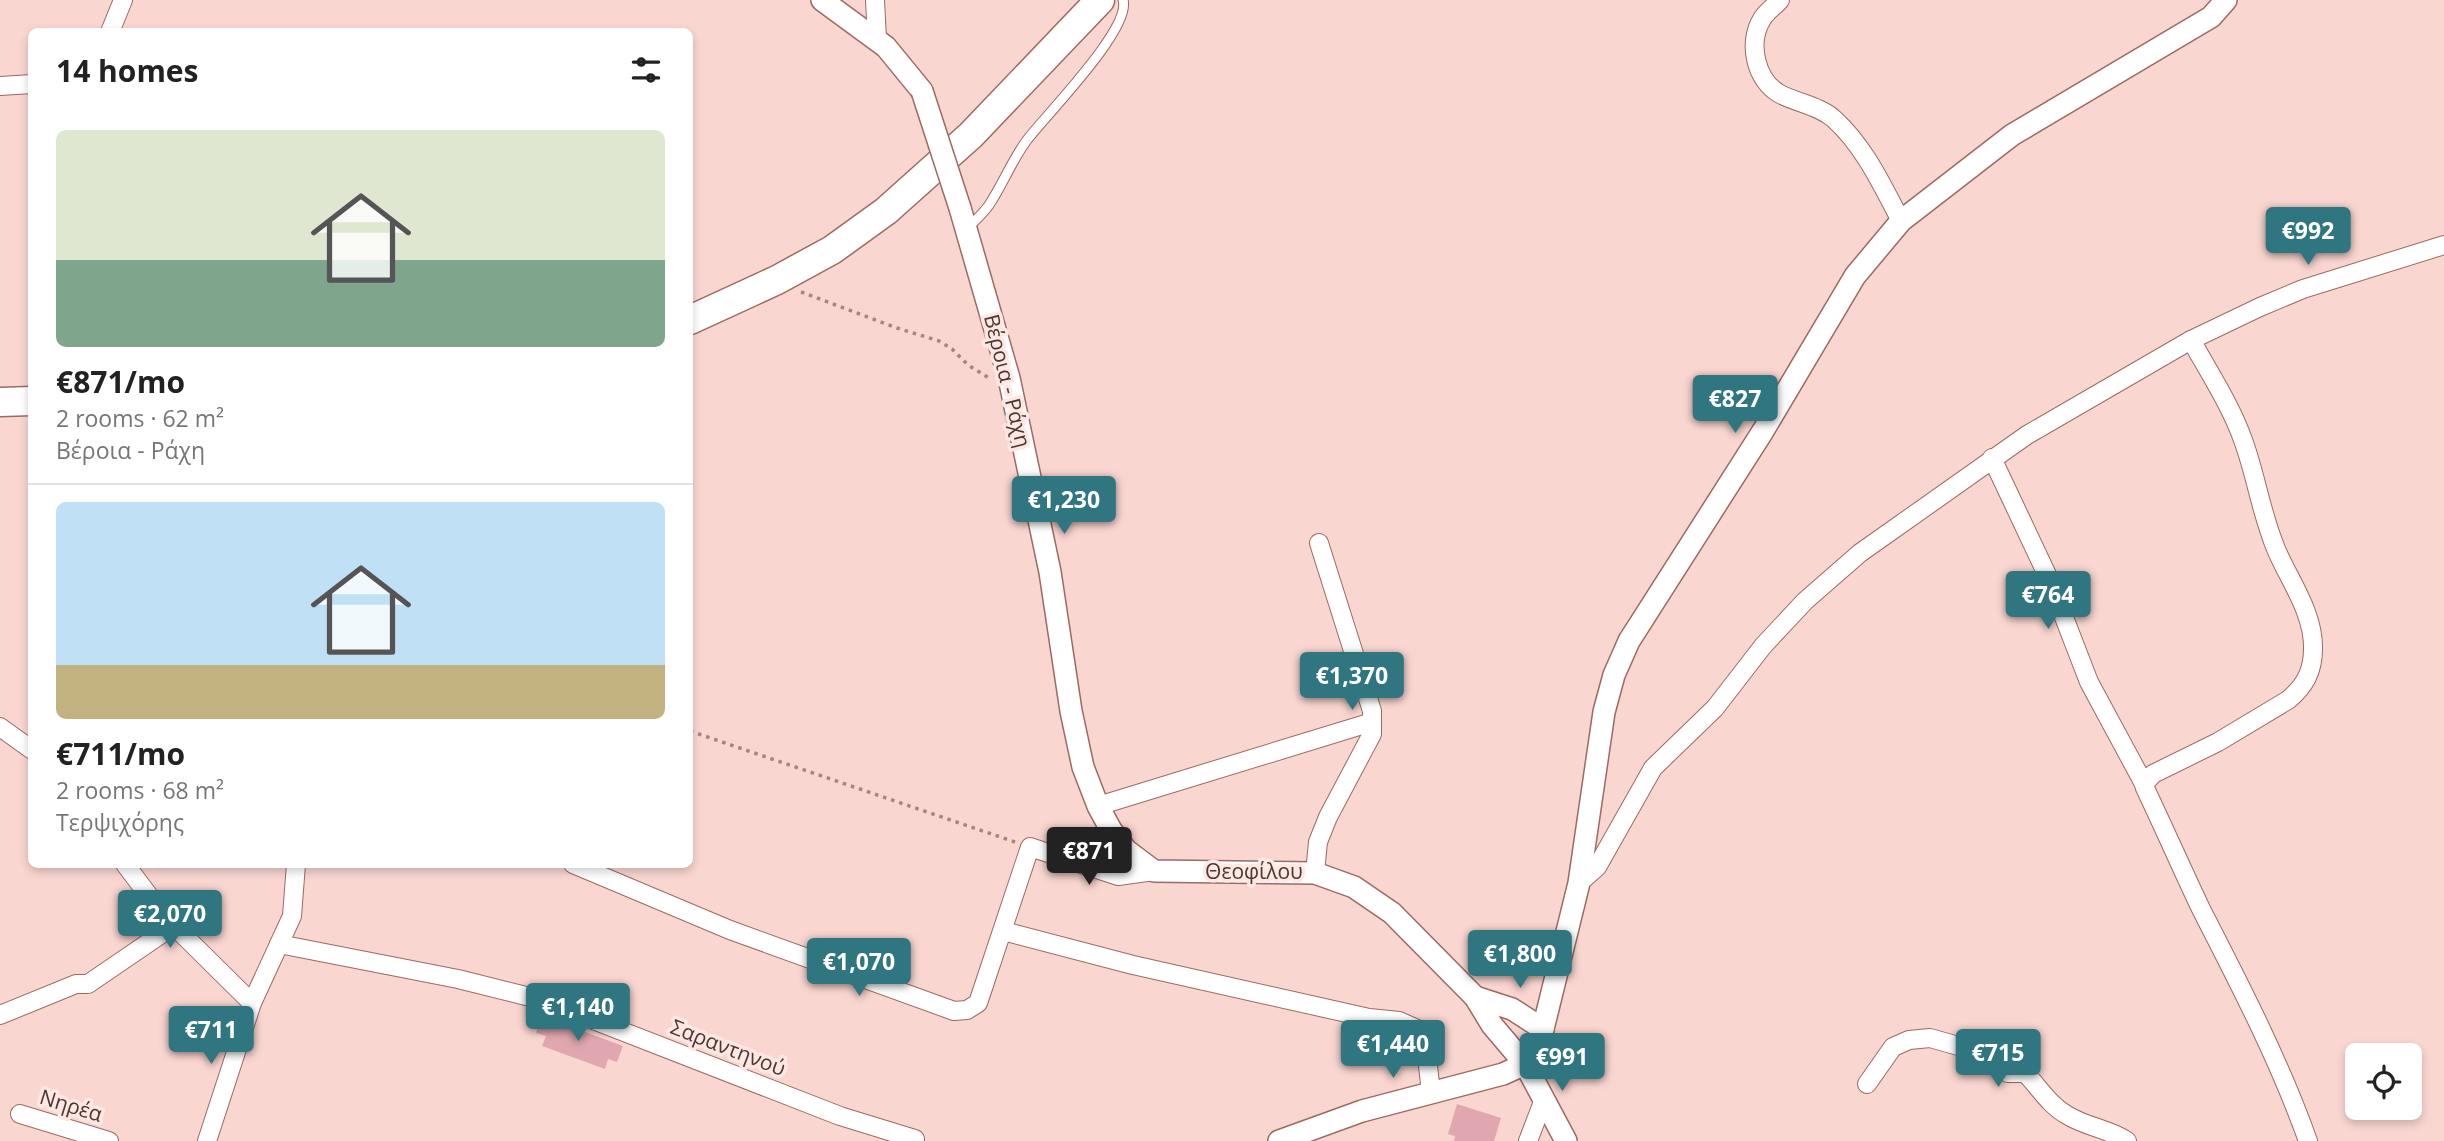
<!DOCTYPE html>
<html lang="en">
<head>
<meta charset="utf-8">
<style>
	:root { --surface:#fff; --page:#f6f6f6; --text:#222; --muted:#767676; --line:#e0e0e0; --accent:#2f7681 }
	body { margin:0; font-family:"Open Sans",sans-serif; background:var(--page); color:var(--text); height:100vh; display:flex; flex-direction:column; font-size:26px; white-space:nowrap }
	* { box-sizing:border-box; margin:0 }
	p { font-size:23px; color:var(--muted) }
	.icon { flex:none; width:38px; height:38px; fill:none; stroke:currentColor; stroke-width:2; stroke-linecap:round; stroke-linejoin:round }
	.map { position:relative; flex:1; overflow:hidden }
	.panel { position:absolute; left:28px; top:28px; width:665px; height:840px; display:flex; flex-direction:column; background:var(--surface); border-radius:10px; box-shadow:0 4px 10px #0003 }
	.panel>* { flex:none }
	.fabs { position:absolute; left:2345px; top:1043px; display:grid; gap:14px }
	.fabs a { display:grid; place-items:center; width:77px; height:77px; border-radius:10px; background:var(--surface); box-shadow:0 4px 10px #0003; font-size:35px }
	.price { position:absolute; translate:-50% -60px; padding:0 16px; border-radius:7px; background:var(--accent); color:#fff; font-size:23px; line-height:46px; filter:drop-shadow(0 2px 4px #0008) }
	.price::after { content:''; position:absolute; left:50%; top:42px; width:21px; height:16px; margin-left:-10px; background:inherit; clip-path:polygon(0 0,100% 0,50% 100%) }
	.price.selected { background:#222; color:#fff }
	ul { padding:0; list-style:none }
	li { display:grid; align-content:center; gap:14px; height:371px; padding:0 28px }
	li+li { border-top:2px solid var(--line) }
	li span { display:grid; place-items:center; height:217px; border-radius:10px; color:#555 }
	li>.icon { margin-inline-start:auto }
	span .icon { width:126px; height:126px; fill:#fffc; stroke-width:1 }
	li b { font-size:30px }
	h2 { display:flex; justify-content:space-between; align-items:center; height:84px; padding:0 28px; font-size:30px }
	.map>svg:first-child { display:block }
	.building { fill:#e0a7b0 }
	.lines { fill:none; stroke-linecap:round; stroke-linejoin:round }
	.service-casing { stroke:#9d6961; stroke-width:11 }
	.minor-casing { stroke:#9d6961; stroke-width:20 }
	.tertiary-casing { stroke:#9d6961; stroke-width:24 }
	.primary-casing { stroke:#9d6961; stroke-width:31 }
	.path { stroke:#a38581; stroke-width:3.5; stroke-dasharray:3.5 5; stroke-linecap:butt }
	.service { stroke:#fff; stroke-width:9 }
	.minor { stroke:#fff; stroke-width:18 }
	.tertiary { stroke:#fff; stroke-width:21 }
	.primary { stroke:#fff; stroke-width:28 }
	.tertiary-bridge-casing { stroke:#9d6961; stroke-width:24; stroke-linecap:butt }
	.tertiary-bridge { stroke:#fff; stroke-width:21 }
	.labels { text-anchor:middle; stroke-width:7; stroke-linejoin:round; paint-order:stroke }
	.street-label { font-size:21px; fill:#4d3633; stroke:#ffe7e3 }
</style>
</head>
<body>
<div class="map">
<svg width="2444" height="1141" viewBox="0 0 2444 1141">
	<rect width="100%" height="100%" fill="#fad6d1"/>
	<g class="building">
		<path d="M542,1016L623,1046L617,1062L608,1059L605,1069L542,1046L546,1036L536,1033Z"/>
		<path d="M1457,1104L1501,1118L1494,1141H1454L1455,1136L1448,1134Z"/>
	</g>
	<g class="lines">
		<defs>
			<path id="service" d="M967,229C974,221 983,214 989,205C1003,184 1012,160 1027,140C1046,115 1132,28 1123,0"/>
			<g id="minor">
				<path d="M875,0L877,39"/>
				<path d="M1780,0C1775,6 1766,12 1762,19C1747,43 1756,81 1780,94C1797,103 1820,106 1834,119C1864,146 1882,185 1901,221"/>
				<path d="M110,32L123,0"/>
				<path d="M0,86L32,84"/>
				<path d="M2191,340C2209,372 2231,406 2243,440C2256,475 2261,513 2276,549C2289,580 2314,613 2313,649C2313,671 2305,686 2288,700L2218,742L2153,774L2144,784L2145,788C2164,828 2182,869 2201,909C2240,985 2279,1060 2308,1141"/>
				<path d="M1992,458L2050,581L2089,682L2144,784"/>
				<path d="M0,727L32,750"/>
				<path d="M1098,806L1372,722"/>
				<path d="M125,864L164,916L252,1003"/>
				<path d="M573,864L730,930L954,1011L967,1010L978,1003L1030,847L1118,876L1154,871"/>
				<path d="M1315,873L1318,842L1328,817L1372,734V711L1319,543"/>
				<path d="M1579,883L1597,867L1653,768L1715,708L1763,646L1805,601L1860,553L2027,435L2191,340L2260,307L2303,289L2444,245"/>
				<path d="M1003,931L1133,965L1369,1018L1399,1021L1417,1029L1426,1049L1431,1092"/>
				<path d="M279,944L458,979L542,1000L840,1116L915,1139"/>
				<path d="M0,1015L76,984H88L173,926"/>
				<path d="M1867,1084L1893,1047L1909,1040L1930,1038L1976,1051L2008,1073H2025C2039,1087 2049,1105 2067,1115C2086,1127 2109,1129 2127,1141"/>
				<path d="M20,1114L109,1141"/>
				<path d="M207,1141L252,1003L292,916L296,864"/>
				<path d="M1528,1141L1543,1102"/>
			</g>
			<g id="tertiary">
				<path d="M822,0L886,47L922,91"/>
				<path d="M960,208L1009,378L1050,572L1071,711L1083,767L1098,806L1111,830L1126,850L1154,871L1315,873L1354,887L1392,913L1475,997L1492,1025L1525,1064L1566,1141"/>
				<path d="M1475,997L1512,1009L1543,1029"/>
				<path d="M1525,1064L1537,1047L1543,1029L1579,883L1604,712L1614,675L1629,641L1763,431L1855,276L1901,221L2012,135L2211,17L2226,0"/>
				<path d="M1279,1141L1362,1111L1503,1074L1525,1064"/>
			</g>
			<g id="primary">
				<path d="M690,320L777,280L832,250L886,211L971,135L1100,0"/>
				<path d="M0,402L32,401"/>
			</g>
		</defs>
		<use href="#service" class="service-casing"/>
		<use href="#minor" class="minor-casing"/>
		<use href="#tertiary" class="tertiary-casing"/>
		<use href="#primary" class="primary-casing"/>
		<g class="path">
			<path d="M801,292L897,328L939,341L952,349L968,365L989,378"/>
			<path d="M690,731L1015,842"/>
		</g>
		<use href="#service" class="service"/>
		<use href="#minor" class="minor"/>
		<use href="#tertiary" class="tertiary"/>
		<use href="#primary" class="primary"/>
		<defs>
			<path id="tertiary-bridge" d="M922,91L960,208"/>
		</defs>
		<use href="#tertiary-bridge" class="tertiary-bridge-casing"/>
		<use href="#tertiary-bridge" class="tertiary-bridge"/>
	</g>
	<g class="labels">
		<g class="street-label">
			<text transform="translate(1007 381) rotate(76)" y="7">Βέροια - Ράχη</text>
			<text x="1254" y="879">Θεοφίλου</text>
			<text transform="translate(728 1048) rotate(21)" y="7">Σαραντηνού</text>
			<text transform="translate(71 1106) rotate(17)" y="7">Νηρέα</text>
		</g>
	</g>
</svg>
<div class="fabs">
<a><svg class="icon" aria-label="locate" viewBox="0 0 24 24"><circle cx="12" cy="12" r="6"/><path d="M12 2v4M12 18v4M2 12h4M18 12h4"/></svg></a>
</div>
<b class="price" style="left:2308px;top:267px">€992</b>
<b class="price" style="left:1735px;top:435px">€827</b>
<b class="price" style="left:1064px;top:536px">€1,230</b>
<b class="price" style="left:2048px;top:631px">€764</b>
<b class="price" style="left:1352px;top:712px">€1,370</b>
<b class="price selected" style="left:1089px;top:887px">€871</b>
<b class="price" style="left:170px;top:950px">€2,070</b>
<b class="price" style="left:1520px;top:990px">€1,800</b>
<b class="price" style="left:859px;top:998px">€1,070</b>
<b class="price" style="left:578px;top:1043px">€1,140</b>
<b class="price" style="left:211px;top:1066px">€711</b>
<b class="price" style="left:1393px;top:1080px">€1,440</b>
<b class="price" style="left:1998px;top:1089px">€715</b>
<b class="price" style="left:1562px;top:1093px">€991</b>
<section class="panel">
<h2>14 homes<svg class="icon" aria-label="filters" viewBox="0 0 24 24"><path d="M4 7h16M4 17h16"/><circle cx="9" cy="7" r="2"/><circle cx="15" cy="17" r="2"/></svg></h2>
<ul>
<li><span style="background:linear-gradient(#dfe7d0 60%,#7fa58c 0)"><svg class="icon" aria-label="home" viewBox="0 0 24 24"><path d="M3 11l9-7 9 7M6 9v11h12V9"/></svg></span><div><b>€871/mo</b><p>2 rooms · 62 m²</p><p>Βέροια - Ράχη</p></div></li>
<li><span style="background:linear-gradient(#bfe0f5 75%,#c2b280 0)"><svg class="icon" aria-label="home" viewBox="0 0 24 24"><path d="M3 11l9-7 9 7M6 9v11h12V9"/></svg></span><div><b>€711/mo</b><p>2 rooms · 68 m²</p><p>Τερψιχόρης</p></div></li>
</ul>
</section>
</div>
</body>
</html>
